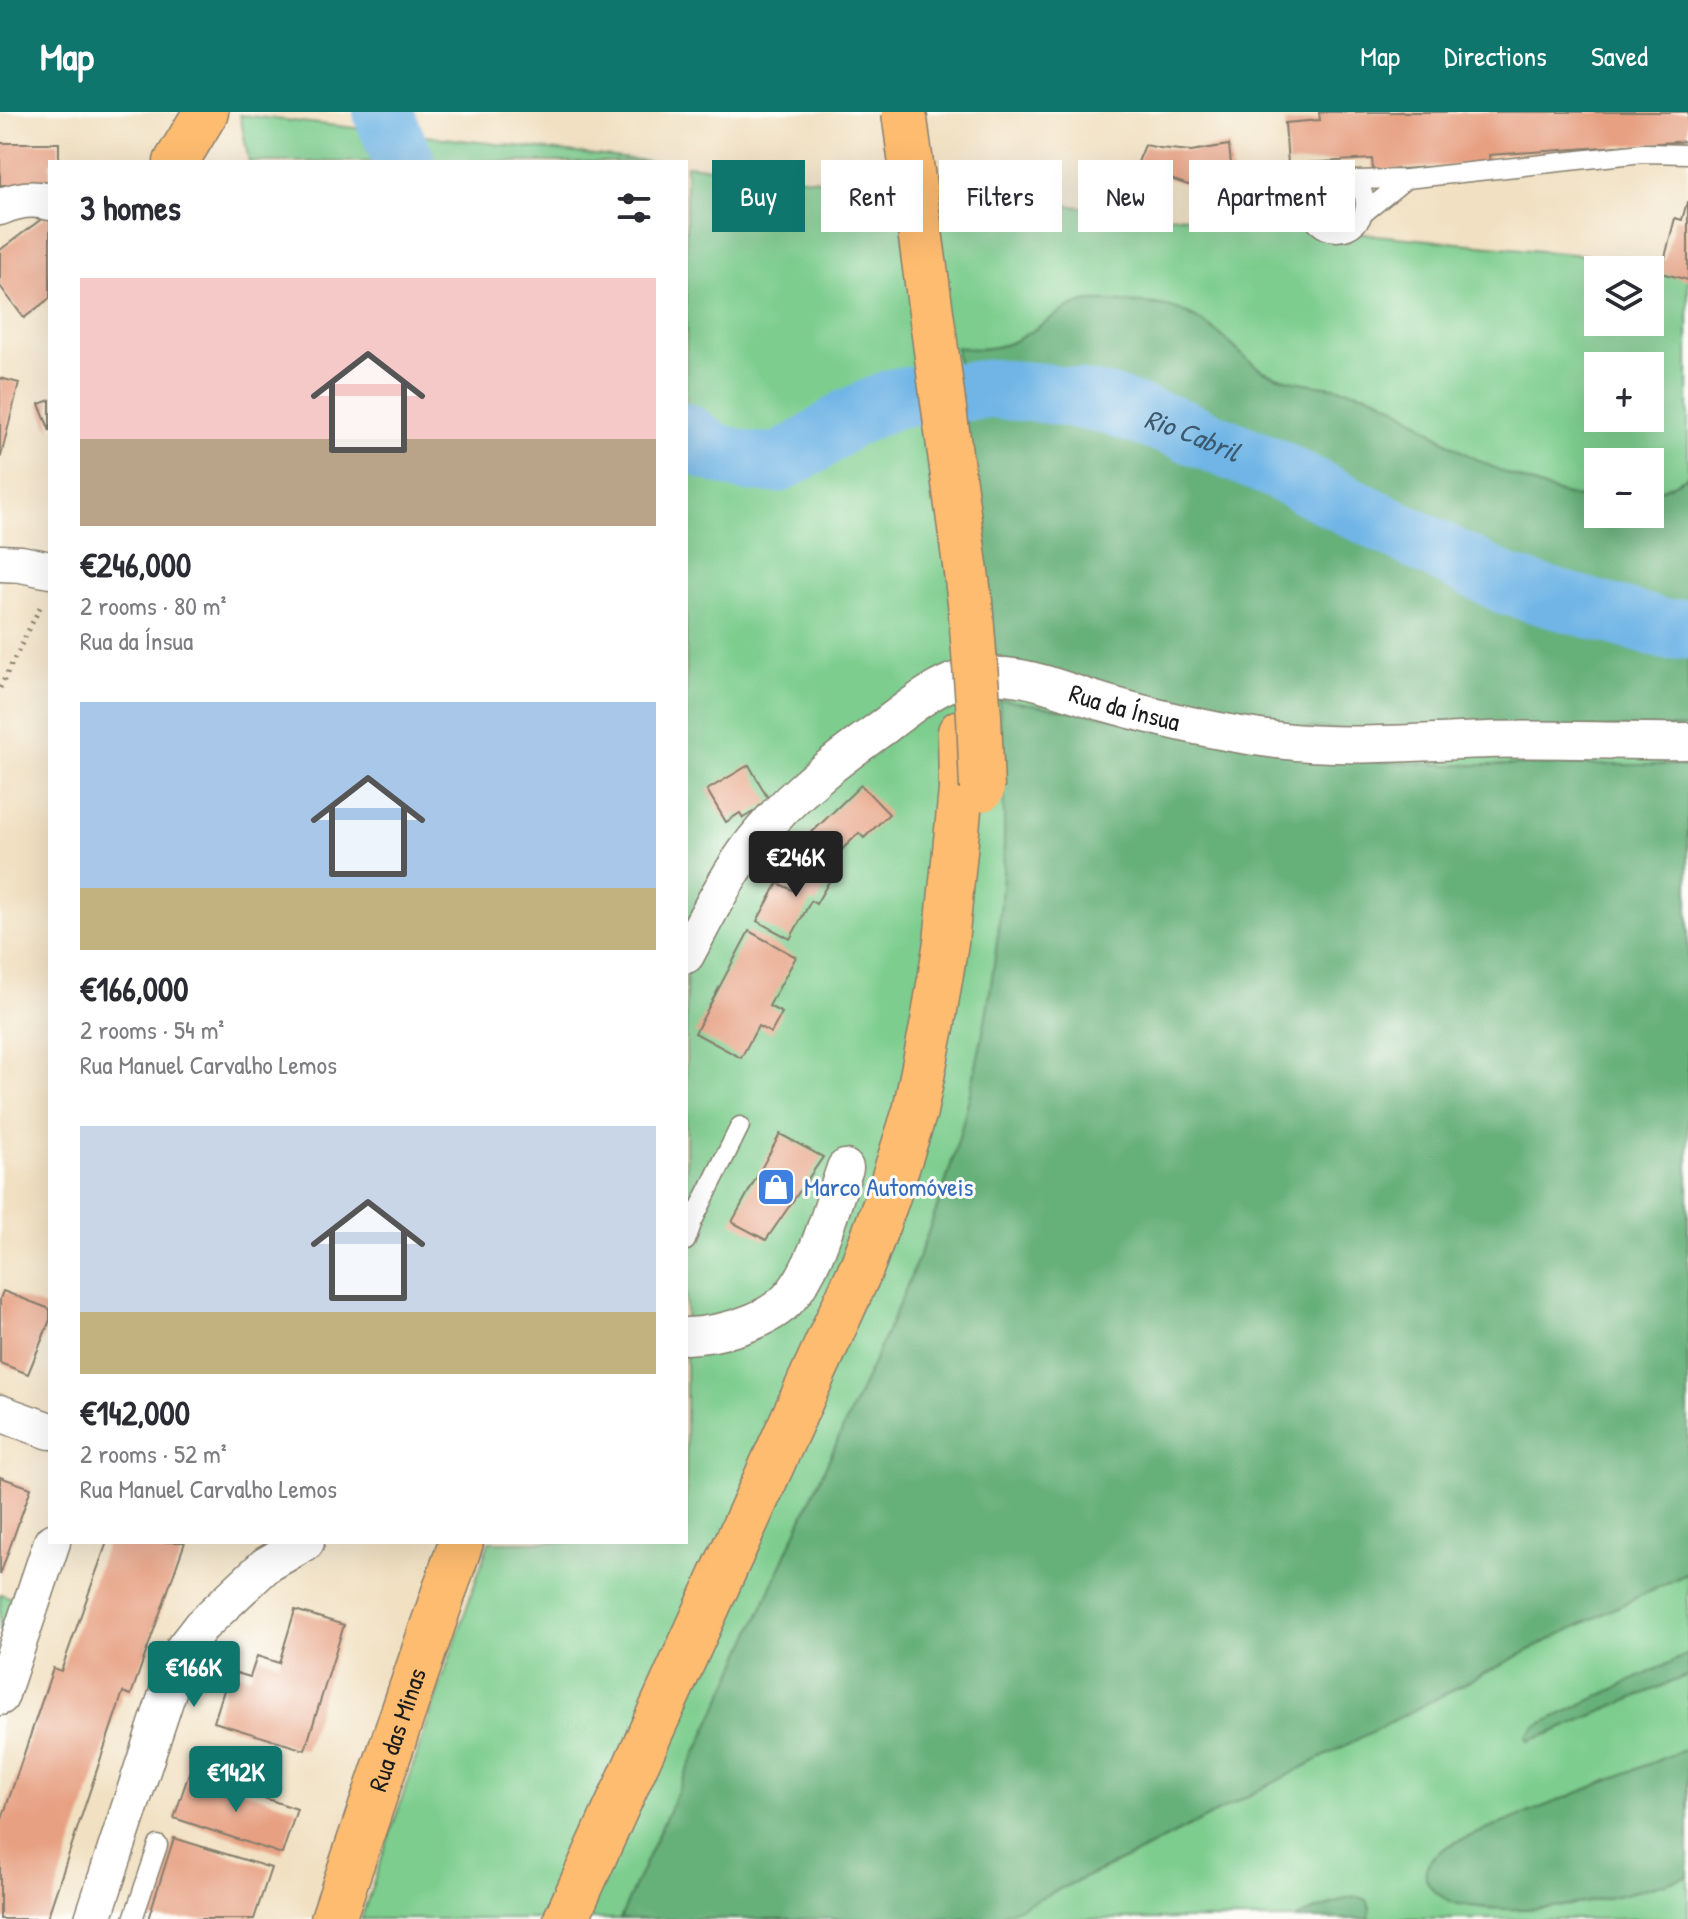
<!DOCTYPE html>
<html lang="en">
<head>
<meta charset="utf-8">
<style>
	:root { --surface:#fff; --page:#f7f7f7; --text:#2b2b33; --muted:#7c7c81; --accent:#0f766e }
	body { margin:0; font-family:"Patrick Hand",sans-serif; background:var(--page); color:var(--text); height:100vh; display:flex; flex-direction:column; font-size:30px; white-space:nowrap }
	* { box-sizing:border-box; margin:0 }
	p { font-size:26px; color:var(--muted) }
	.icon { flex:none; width:44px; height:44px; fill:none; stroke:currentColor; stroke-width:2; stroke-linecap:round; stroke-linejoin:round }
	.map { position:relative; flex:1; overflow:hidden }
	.sheet { position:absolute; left:48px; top:48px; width:640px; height:1384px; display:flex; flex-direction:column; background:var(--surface); border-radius:0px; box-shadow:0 8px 32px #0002 }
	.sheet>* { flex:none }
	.top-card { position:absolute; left:712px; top:48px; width:760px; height:72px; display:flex; gap:16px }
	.buttons { position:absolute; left:1584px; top:144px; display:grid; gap:16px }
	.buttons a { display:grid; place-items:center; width:80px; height:80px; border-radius:0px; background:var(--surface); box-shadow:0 8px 32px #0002; font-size:40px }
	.price { position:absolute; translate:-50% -68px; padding:0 18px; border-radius:8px; background:var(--accent); color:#fff; font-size:26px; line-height:52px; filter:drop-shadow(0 2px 4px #0008) }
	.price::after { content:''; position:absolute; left:50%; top:48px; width:24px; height:18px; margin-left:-12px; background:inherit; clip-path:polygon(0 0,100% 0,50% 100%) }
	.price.on { background:#222; color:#fff }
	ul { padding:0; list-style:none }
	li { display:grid; align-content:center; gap:16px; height:424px; padding:0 32px }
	li span { display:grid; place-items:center; height:248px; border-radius:0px; color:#555 }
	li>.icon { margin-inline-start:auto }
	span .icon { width:144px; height:144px; fill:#fffc; stroke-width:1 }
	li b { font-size:34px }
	h2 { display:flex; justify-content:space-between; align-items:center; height:96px; padding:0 32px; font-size:34px }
	.pill { padding:0 28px; border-radius:0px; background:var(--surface); box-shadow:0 8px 32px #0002; font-size:28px; line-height:72px }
	.pill.on { background:var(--accent); color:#fff }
	header { display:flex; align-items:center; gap:48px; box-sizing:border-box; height:112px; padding:0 40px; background:var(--accent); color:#fff }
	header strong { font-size:38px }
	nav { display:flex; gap:44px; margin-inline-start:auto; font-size:28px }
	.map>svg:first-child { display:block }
	.green { fill:#7dcd8e; stroke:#4c7455; stroke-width:2; fill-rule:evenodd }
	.forest { fill:#66b079; stroke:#41664a; stroke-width:2 }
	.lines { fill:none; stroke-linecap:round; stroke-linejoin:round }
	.river { stroke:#6fb5e6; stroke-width:60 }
	.building { fill:#e7a082 }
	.service-casing { stroke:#867e6e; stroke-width:21 }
	.minor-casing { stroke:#867e6e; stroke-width:39 }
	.primary-casing { stroke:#867e6e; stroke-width:47 }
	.trunk-casing { stroke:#867e6e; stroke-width:47 }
	.path { stroke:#867e6e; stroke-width:5; stroke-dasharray:2 6; stroke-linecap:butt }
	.service { stroke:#fff; stroke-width:18 }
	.minor { stroke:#fff; stroke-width:36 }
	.primary { stroke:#febc70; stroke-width:44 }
	.trunk { stroke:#febc70; stroke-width:44 }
	.trunk-bridge-casing { stroke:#867e6e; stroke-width:47; stroke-linecap:butt }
	.trunk-bridge { stroke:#febc70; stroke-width:44 }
	.labels { text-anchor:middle; stroke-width:6; stroke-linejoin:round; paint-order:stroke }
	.street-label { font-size:26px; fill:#1c1c1c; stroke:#fdfcf7 }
	.shop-label { font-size:26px; fill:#366cbe; stroke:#fdfcf7; text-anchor:start }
	.water-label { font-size:28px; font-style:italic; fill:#3d596d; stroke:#fdfcf7 }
</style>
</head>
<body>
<header>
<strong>Map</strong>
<nav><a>Map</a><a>Directions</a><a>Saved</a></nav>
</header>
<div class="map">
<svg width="1688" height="1807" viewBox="0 0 1688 1807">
	<rect width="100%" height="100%" fill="#fdfcf7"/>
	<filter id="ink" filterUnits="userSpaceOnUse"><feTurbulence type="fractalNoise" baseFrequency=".0125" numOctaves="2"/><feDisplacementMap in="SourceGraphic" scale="16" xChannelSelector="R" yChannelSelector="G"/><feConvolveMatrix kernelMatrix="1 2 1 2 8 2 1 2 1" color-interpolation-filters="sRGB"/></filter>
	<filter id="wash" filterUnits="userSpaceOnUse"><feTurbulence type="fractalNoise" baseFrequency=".006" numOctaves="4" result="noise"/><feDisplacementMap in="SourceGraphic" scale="32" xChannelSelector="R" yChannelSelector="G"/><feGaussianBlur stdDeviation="1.8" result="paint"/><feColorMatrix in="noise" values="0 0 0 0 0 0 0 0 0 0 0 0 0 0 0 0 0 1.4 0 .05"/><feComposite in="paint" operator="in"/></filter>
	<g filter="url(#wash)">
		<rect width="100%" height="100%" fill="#f1e0c1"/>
		<g class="green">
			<path d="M240,3L657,50H249Z"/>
			<path d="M686,53L927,80L1688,153V1807H361L489,1430H686ZM1598,158H1650V210H1598ZM1598,254H1650V306H1598ZM1598,350H1650V402H1598Z"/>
			<path d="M0,1482L10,1485L14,1495L8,1517H0Z"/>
		</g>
		<g class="forest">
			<path d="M1110,189C1130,191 1158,190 1177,197C1189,202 1204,210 1214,218C1232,230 1245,250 1266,260C1300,275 1339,272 1373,284C1406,296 1431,322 1461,339C1497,359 1558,385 1598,389V402H1650V381L1667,375L1688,364V615L1359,619L1255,613L995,546L956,235C975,238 993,238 1012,230C1037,219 1057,197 1085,190C1092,188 1102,189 1110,189Z"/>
			<path d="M999,587L1124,607L1354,648L1451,653H1688V1461L1559,1523L1134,1743L994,1807H620C656,1723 696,1642 734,1559C766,1488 797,1416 830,1345C880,1235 935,1124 964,1006C984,927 998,845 1003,762C1006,704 1002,645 999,587Z"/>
			<path d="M1688,1542V1563L1551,1621L1528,1629L1526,1625L1534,1615Z"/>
			<path d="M1688,1636V1764C1615,1787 1535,1807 1458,1792C1446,1788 1429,1779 1426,1765C1423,1747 1442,1737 1456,1730Z"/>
			<path d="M1359,1785L1367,1788L1370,1796L1369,1807H1293L1349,1786Z"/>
		</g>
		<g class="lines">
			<g class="river">
				<path d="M383,0L401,43L405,50"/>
				<path id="s1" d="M686,321L710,339L747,350L778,351L811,333L848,307L895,286L993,277L1044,281L1109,293L1181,317L1271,355L1507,473L1666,518L1688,517"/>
			</g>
		</g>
		<g id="blocks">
			<g class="building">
				<path d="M1319,0H1688V29L1489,43L1490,51L1373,59L1372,47L1288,52L1285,11L1320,8Z"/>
				<path d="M0,31H59V50H50V73H0Z"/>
				<path d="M1145,33L1160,36L1191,39L1229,33L1233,72L1188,73L1136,55Z"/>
				<path d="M1687,90H1688V168L1661,161L1675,106L1682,108Z"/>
				<path d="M47,103L50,107V186L24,206L0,174V138Z"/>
				<path d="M0,266L19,271L1,344L0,343Z"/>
				<path d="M50,288V319L39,292Z"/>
				<path d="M749,653L770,690L743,706L740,701L726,710L707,678Z"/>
				<path d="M861,673L889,702L864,726L859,721L830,749L807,725Z"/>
				<path d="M812,743L834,761L816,792L811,789L790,827L757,809L778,771L792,778Z"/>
				<path d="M749,819L796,845L769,894L782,901L771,921L758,914L741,946L695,921Z"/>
				<path d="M780,1022L823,1045L766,1128L732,1110Z"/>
				<path d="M3,1179L50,1197V1208L28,1262L0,1251V1187Z"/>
				<path d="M0,1365L31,1376L0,1463Z"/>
				<path d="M107,1430H185L131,1583L123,1580L47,1807H0V1713L53,1556L61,1559Z"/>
				<path d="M295,1498L344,1513L305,1638L214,1610L230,1559L250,1565L257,1544L279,1551Z"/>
				<path d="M189,1661L297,1697L282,1742L174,1706Z"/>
				<path d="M174,1726L271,1756L254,1807H148Z"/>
			</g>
		</g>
	</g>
	<g filter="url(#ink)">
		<use href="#blocks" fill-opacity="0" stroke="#867e6e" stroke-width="2"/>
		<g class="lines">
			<defs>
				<g id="service">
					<circle cx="1337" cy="92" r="28"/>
					<path d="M1354,68L1406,67L1643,41L1688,42"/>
					<path d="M1364,101L1406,67"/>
					<path d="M686,1129L693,1109L740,1014"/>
					<path d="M133,1807L158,1733"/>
				</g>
				<g id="minor">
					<path d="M0,95C16,88 33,85 50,90"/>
					<path d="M0,451L21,452L50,458"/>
					<path id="s2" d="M686,843C707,804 727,763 754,729C791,682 838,647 886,613C907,597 928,580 952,570C968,563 988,563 1005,564C1040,567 1072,582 1105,591C1161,607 1218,621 1276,628C1347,637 1417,630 1488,628C1555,626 1621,630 1688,629"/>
					<path d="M686,1224C718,1223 767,1211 789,1186C817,1155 831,1096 845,1056"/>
					<path d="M0,1301L50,1319"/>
					<path d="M0,1585L52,1430"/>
					<path d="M93,1807L174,1561L184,1536L201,1514L266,1453L306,1430"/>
				</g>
				<g id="primary">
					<path d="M176,50L206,0"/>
					<path id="s3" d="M333,1807L461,1430"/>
				</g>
				<path id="trunk" d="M566,1807L863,1152L887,1087L915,999L933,910L946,830L961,678L960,620"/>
			</defs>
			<use href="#service" class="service-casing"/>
			<use href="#minor" class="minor-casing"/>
			<use href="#primary" class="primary-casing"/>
			<use href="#trunk" class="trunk-casing"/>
			<path class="path" d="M0,576L42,491"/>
			<use href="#service" class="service"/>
			<use href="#minor" class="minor"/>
			<use href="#primary" class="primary"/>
			<use href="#trunk" class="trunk"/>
			<defs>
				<path id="trunk-bridge" d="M904,0L970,490L979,604L982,677"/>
			</defs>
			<use href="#trunk-bridge" class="trunk-bridge-casing"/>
			<use href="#trunk-bridge" class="trunk-bridge"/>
		</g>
	</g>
	<defs>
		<symbol id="shop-square" viewBox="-11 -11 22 22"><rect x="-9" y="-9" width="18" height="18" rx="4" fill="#3f7fe0" stroke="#fdfcf7"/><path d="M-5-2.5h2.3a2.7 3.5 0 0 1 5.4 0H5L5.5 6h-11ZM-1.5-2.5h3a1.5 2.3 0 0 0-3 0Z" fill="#fff"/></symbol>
	</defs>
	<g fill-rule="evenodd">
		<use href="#shop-square" x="754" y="1053" width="44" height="44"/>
	</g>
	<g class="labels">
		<g class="street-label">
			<text dy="9" stroke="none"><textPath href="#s2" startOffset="566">Rua da Ínsua</textPath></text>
			<text dy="9" stroke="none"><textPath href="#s3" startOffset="200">Rua das Minas</textPath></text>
		</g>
		<g class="shop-label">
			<text x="804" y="1084">Marco Automóveis</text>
		</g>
		<g class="water-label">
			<text dy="10" stroke="none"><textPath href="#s1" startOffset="538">Rio Cabril</textPath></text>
		</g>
	</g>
</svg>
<div class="buttons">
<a><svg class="icon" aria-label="layers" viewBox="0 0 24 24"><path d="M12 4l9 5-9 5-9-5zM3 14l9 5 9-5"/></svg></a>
<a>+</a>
<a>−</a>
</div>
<b class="price on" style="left:796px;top:787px">€246K</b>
<b class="price" style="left:194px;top:1597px">€166K</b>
<b class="price" style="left:236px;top:1702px">€142K</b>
<div class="top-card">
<a class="pill on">Buy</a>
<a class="pill">Rent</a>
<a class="pill">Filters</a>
<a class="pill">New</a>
<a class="pill">Apartment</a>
</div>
<section class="sheet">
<h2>3 homes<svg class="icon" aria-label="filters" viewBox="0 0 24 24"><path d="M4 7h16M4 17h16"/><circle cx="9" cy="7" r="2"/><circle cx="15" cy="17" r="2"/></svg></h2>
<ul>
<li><span style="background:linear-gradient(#f6c9c9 65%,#b9a48a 0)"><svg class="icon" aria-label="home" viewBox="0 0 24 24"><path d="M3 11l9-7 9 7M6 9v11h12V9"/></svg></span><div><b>€246,000</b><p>2 rooms · 80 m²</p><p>Rua da Ínsua</p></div></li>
<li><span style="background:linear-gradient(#a9c7e8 75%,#c2b280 0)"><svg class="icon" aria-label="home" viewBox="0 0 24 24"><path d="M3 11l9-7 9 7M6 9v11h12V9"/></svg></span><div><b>€166,000</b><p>2 rooms · 54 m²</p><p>Rua Manuel Carvalho Lemos</p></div></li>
<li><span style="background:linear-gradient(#c9d6e8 75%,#c2b280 0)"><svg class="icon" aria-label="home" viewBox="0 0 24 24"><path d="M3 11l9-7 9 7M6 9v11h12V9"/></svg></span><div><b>€142,000</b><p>2 rooms · 52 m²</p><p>Rua Manuel Carvalho Lemos</p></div></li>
</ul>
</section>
</div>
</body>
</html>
